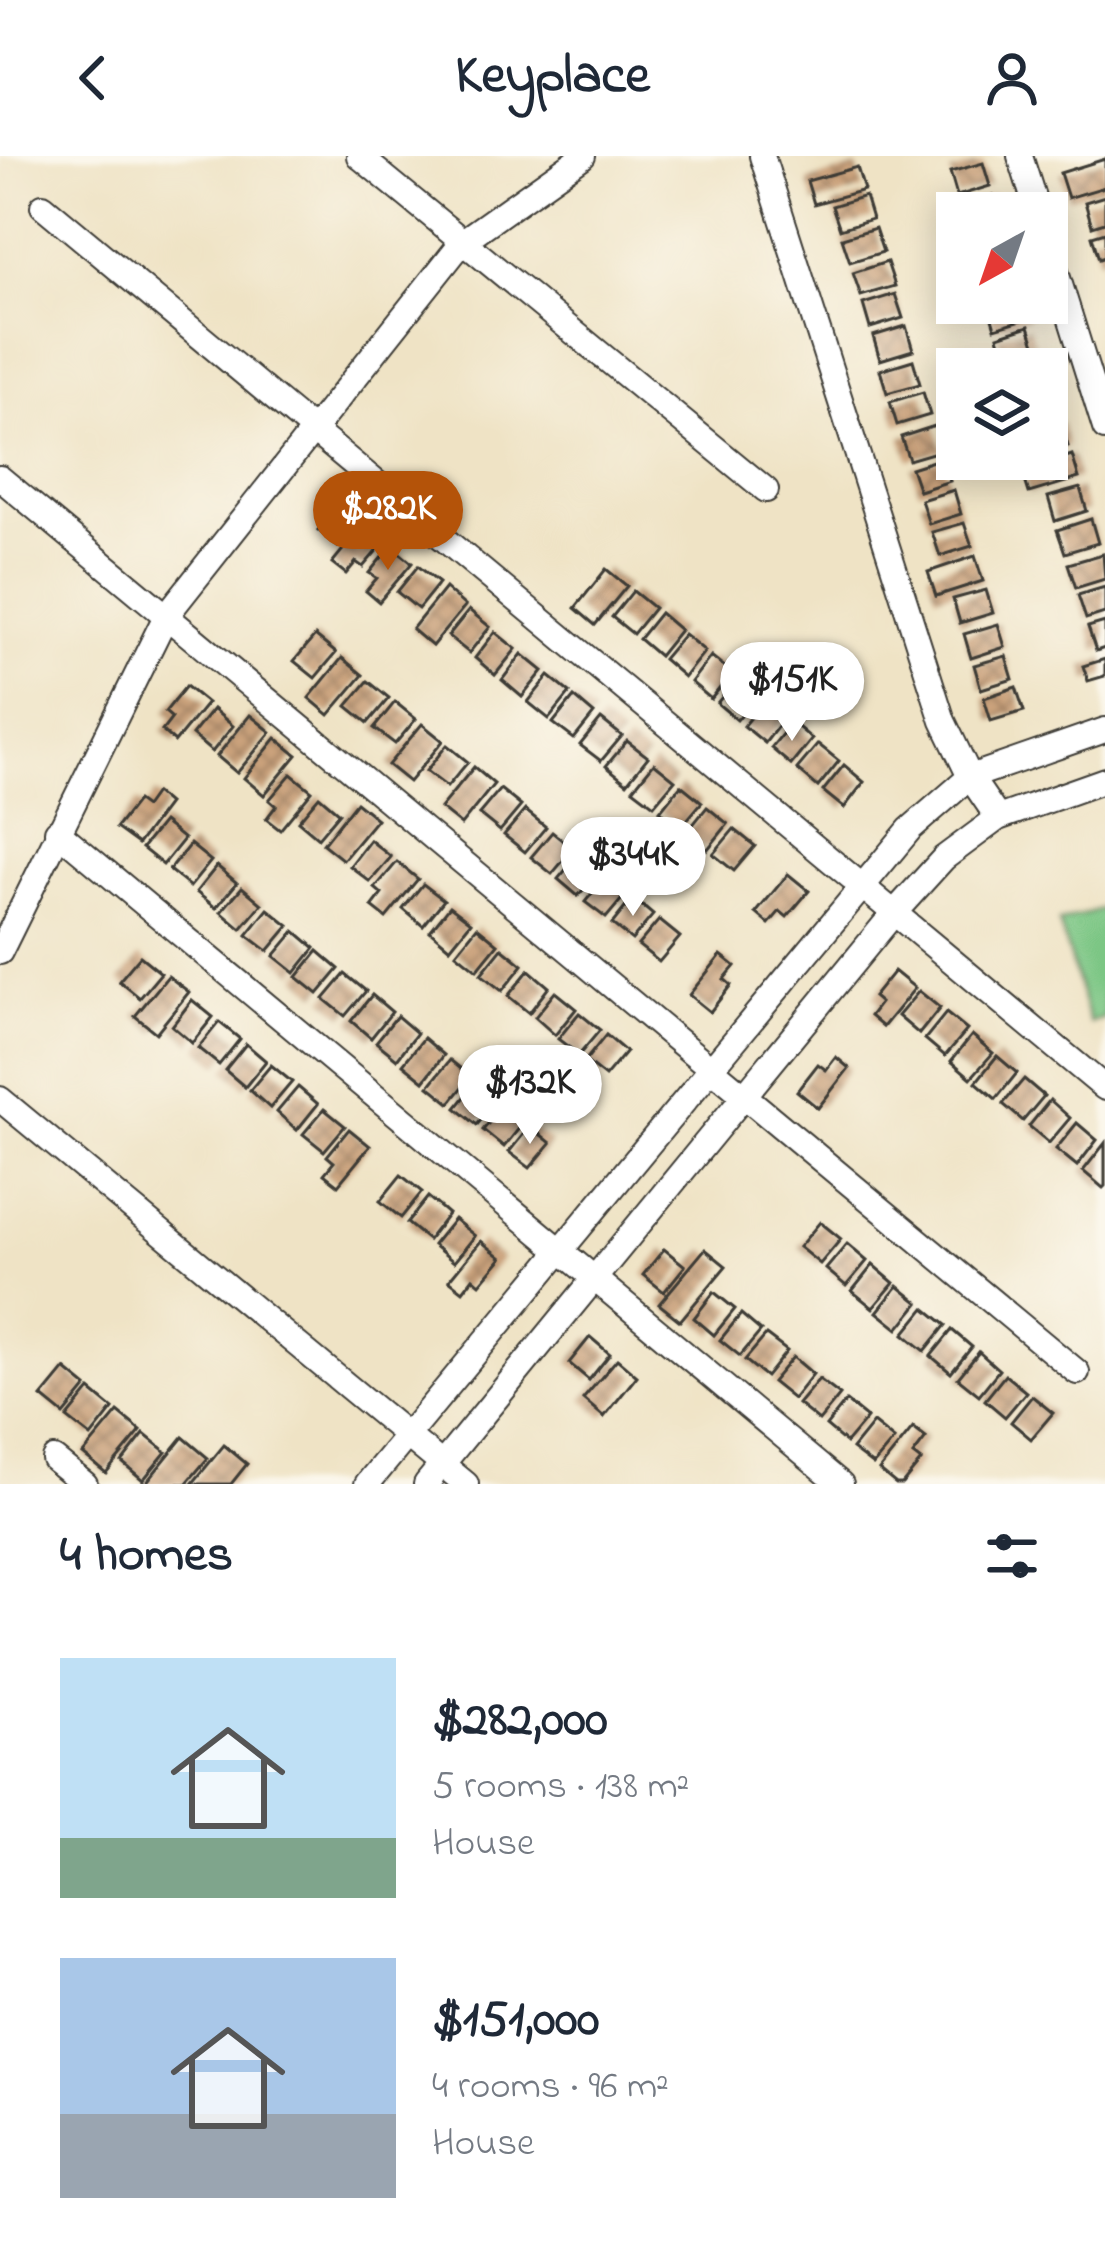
<!DOCTYPE html>
<html lang="en">
<head>
<meta charset="utf-8">
<style>
	:root { --surface:#fff; --page:#f6f6f7; --text:#1f2937; --muted:#747a83; --accent:#b45309 }
	body { margin:0; font-family:"Indie Flower",sans-serif; background:var(--page); color:var(--text); height:100vh; display:flex; flex-direction:column; font-size:45px; white-space:nowrap }
	* { box-sizing:border-box; margin:0 }
	p { font-size:39px; color:var(--muted) }
	.icon { flex:none; width:66px; height:66px; fill:none; stroke:currentColor; stroke-width:2; stroke-linecap:round; stroke-linejoin:round }
	.map { position:relative; height:1328px; overflow:hidden }
	.side { display:flex; flex-direction:column; background:var(--surface); flex:1 }
	.side>* { flex:none }
	.needle { width:78px; rotate:220deg }
	.controls { position:absolute; left:936px; top:36px; display:grid; gap:24px }
	.controls a { display:grid; place-items:center; width:132px; height:132px; border-radius:0px; background:var(--surface); box-shadow:0 6px 30px #0003; font-size:60px }
	.price { position:absolute; translate:-50% -102px; padding:0 27px; border-radius:42px; background:#fff; color:#222; font-size:39px; line-height:78px; filter:drop-shadow(0 3px 6px #0008) }
	.price::after { content:''; position:absolute; left:50%; top:72px; width:36px; height:27px; margin-left:-18px; background:inherit; clip-path:polygon(0 0,100% 0,50% 100%) }
	.price.on { background:var(--accent); color:#fff }
	ul { padding:0; list-style:none }
	li { display:flex; align-items:center; gap:36px; height:300px; padding:0 60px }
	li span { display:grid; place-items:center; flex:none; width:336px; height:240px; border-radius:0px; color:#555 }
	li>.icon { margin-inline-start:auto }
	span .icon { width:144px; height:144px; fill:#fffc; stroke-width:1 }
	li b { font-size:51px }
	h2 { display:flex; justify-content:space-between; align-items:center; height:144px; padding:0 60px; font-size:51px }
	header { display:flex; justify-content:space-between; align-items:center; height:156px; padding:0 60px; background:var(--surface); font-size:54px; font-weight:700 }
	.map>svg:first-child { display:block }
	.grass { fill:#7bc684; stroke:#4c7150; stroke-width:3 }
	.building { fill:url(#building-cross-hatch) }
	.lines { fill:none; stroke-linecap:round; stroke-linejoin:round }
	.street-casing { stroke:#3c3a35; stroke-width:28 }
	.street { stroke:#fff; stroke-width:24 }
</style>
</head>
<body>
<header><svg class="icon" aria-label="back" viewBox="0 0 24 24"><path d="M15 5l-7 7 7 7"/></svg>Keyplace<svg class="icon" aria-label="person" viewBox="0 0 24 24"><circle cx="12" cy="8" r="4"/><path d="M4 21q1-7 8-7t8 7"/></svg></header>
<div class="map">
<svg width="1105" height="1328" viewBox="0 0 1105 1328">
	<defs>
		<pattern id="building-cross-hatch" width="8" height="8" patternUnits="userSpaceOnUse" patternTransform="scale(3)"><rect width="8" height="8" fill="#caa27c"/><path d="M0 0l8 8M0 8l8-8" fill="none" stroke="#a38365"/></pattern>
	</defs>
	<rect width="100%" height="100%" fill="#fbf7ec"/>
	<filter id="ink" filterUnits="userSpaceOnUse"><feTurbulence type="fractalNoise" baseFrequency=".00833" numOctaves="2"/><feDisplacementMap in="SourceGraphic" scale="24" xChannelSelector="R" yChannelSelector="G"/><feConvolveMatrix kernelMatrix="1 2 1 2 8 2 1 2 1" color-interpolation-filters="sRGB"/></filter>
	<filter id="wash" filterUnits="userSpaceOnUse"><feTurbulence type="fractalNoise" baseFrequency=".004" numOctaves="4" result="noise"/><feDisplacementMap in="SourceGraphic" scale="48" xChannelSelector="R" yChannelSelector="G"/><feGaussianBlur stdDeviation="2.7" result="paint"/><feColorMatrix in="noise" values="0 0 0 0 0 0 0 0 0 0 0 0 0 0 0 0 0 1.4 0 .05"/><feComposite in="paint" operator="in"/></filter>
	<g filter="url(#wash)">
		<rect width="100%" height="100%" fill="#efe3c5"/>
		<path class="grass" d="M1105,752V862L1090,867L1059,766Z"/>
		<g id="blocks">
			<g class="building">
				<path d="M1105,3V31L1068,42L1060,17Z"/>
				<path d="M983,7L990,30L957,40L950,16Z"/>
				<path d="M857,11L864,34L814,48L807,25Z"/>
				<path d="M993,39L998,57H962L960,49Z"/>
				<path d="M865,40L872,63L840,73L832,50Z"/>
				<path d="M1105,40V66L1092,70L1085,46Z"/>
				<path d="M875,72L883,96L850,106L842,82Z"/>
				<path d="M1105,76V101L1099,103L1092,80Z"/>
				<path d="M887,106L895,130L861,140L853,117Z"/>
				<path d="M895,138L903,162L870,172L863,148Z"/>
				<path d="M994,147H1024L1029,162L995,172L988,149Z"/>
				<path d="M906,170L913,194L880,204L873,180Z"/>
				<path d="M1029,170L1037,194L1005,204L998,180Z"/>
				<path d="M913,204L920,228L887,237L880,214Z"/>
				<path d="M923,236L930,259L897,269L890,246Z"/>
				<path d="M1061,266L1068,290L1047,296V270Z"/>
				<path d="M935,270L943,294L909,304L901,281Z"/>
				<path d="M1072,299L1079,322L1029,337L1022,315Z"/>
				<path d="M943,302L950,325L919,335L911,312Z"/>
				<path d="M1080,332L1087,355L1055,365L1048,341Z"/>
				<path d="M954,334L961,358L929,368L921,344Z"/>
				<path d="M339,348L360,365L338,391L318,374Z"/>
				<path d="M1091,363L1098,387L1065,397L1057,374Z"/>
				<path d="M964,367L972,390L940,400L932,376Z"/>
				<path d="M364,368L385,385L363,411L356,406L346,418L332,407Z"/>
				<path d="M391,390L412,407L379,446L366,435L377,422L369,417Z"/>
				<path d="M1103,398L1105,423L1076,432L1068,408Z"/>
				<path d="M975,400L983,425L936,440L928,416Z"/>
				<path d="M418,410L439,427L418,453L397,436Z"/>
				<path d="M606,413L627,430L595,469L575,452Z"/>
				<path d="M1105,431V457L1086,463L1078,439Z"/>
				<path d="M445,432L465,450L432,490L412,473Z"/>
				<path d="M986,434L993,457L960,467L953,443Z"/>
				<path d="M633,435L654,452L633,478L612,461Z"/>
				<path d="M469,454L490,471L469,497L448,480Z"/>
				<path d="M660,457L680,474L659,500L639,483Z"/>
				<path d="M1105,466V492L1096,495L1088,471Z"/>
				<path d="M998,468L1005,491L971,502L964,478Z"/>
				<path d="M495,476L516,493L495,519L475,502Z"/>
				<path d="M684,478L705,495L684,521L663,503Z"/>
				<path d="M315,480L336,497L315,522L294,505Z"/>
				<path d="M522,498L543,515L522,541L502,524Z"/>
				<path d="M711,500L732,517L711,543L691,526Z"/>
				<path d="M1006,500L1013,523L981,533L974,509Z"/>
				<path d="M342,502L363,519L329,559L309,542Z"/>
				<path d="M1105,503V520L1088,525L1083,510Z"/>
				<path d="M549,520L570,537L549,563L528,546Z"/>
				<path d="M738,522L758,539L737,564L717,547Z"/>
				<path d="M368,525L389,542L368,567L347,550Z"/>
				<path d="M186,530L207,547L175,586L162,575L172,562L165,556Z"/>
				<path d="M1016,531L1024,555L991,565L984,542Z"/>
				<path d="M574,541L594,558L574,583L553,567Z"/>
				<path d="M765,544L785,561L765,587L744,570Z"/>
				<path d="M395,546L416,563L395,588L374,572Z"/>
				<path d="M213,553L233,570L212,596L192,579Z"/>
				<path d="M250,559L271,576L237,617L217,600Z"/>
				<path d="M601,563L622,580L601,605L580,589Z"/>
				<path d="M792,566L812,583L791,609L771,592Z"/>
				<path d="M422,568L443,585L409,626L388,609Z"/>
				<path d="M276,582L297,599L264,639L244,622Z"/>
				<path d="M627,585L648,601L627,627L606,610Z"/>
				<path d="M818,588L839,605L818,631L797,613Z"/>
				<path d="M447,589L468,606L447,631L426,615Z"/>
				<path d="M654,607L675,624L654,649L633,633Z"/>
				<path d="M844,609L864,626L844,652L823,635Z"/>
				<path d="M474,611L494,628L461,669L440,652Z"/>
				<path d="M291,618L312,635L280,674L266,663L276,650L269,644Z"/>
				<path d="M681,629L702,646L681,671L660,655Z"/>
				<path d="M500,633L521,650L500,675L479,658Z"/>
				<path d="M155,637L168,648L138,688L116,672L137,645L145,651Z"/>
				<path d="M319,640L339,657L318,682L298,665Z"/>
				<path d="M356,646L377,663L343,704L323,688Z"/>
				<path d="M707,651L728,668L707,694L687,676Z"/>
				<path d="M525,654L546,671L525,696L504,679Z"/>
				<path d="M163,666L184,683L163,709L142,692Z"/>
				<path d="M734,673L755,690L734,715L713,698Z"/>
				<path d="M552,676L573,693L552,718L531,701Z"/>
				<path d="M370,684L391,701L370,726L350,710Z"/>
				<path d="M190,688L211,705L190,731L169,714Z"/>
				<path d="M579,698L599,714L578,740L558,723Z"/>
				<path d="M397,706L418,723L386,762L372,751L382,738L375,732Z"/>
				<path d="M217,710L237,727L216,752L196,736Z"/>
				<path d="M788,718L809,735L787,761L780,755L769,768L756,757Z"/>
				<path d="M606,720L627,737L606,762L585,746Z"/>
				<path d="M423,728L444,744L423,770L403,753Z"/>
				<path d="M242,731L262,748L241,773L221,756Z"/>
				<path d="M633,742L653,759L632,784L612,768Z"/>
				<path d="M450,750L471,766L450,792L430,775Z"/>
				<path d="M268,753L289,770L268,795L247,779Z"/>
				<path d="M659,764L680,781L659,806L638,789Z"/>
				<path d="M477,771L498,788L477,814L456,797Z"/>
				<path d="M295,775L315,792L295,817L274,800Z"/>
				<path d="M502,792L523,809L502,835L481,818Z"/>
				<path d="M318,795L339,813L318,838L297,821Z"/>
				<path d="M721,799L735,810L724,823L731,829L710,856L689,839Z"/>
				<path d="M140,800L161,817L140,842L119,825Z"/>
				<path d="M529,814L549,831L529,857L508,840Z"/>
				<path d="M894,815L915,832L883,871L870,860L880,847L873,841Z"/>
				<path d="M345,818L366,835L345,860L324,843Z"/>
				<path d="M168,820L189,836L156,877L135,860Z"/>
				<path d="M919,835L940,852L919,878L898,860Z"/>
				<path d="M555,836L576,853L555,879L535,861Z"/>
				<path d="M372,839L392,856L371,882L351,865Z"/>
				<path d="M192,844L213,861L192,887L172,870Z"/>
				<path d="M579,857L600,874L579,899L558,883Z"/>
				<path d="M946,857L967,874L945,900L925,883Z"/>
				<path d="M397,860L417,877L397,903L376,886Z"/>
				<path d="M219,866L240,883L219,909L198,892Z"/>
				<path d="M606,879L626,896L605,921L585,905Z"/>
				<path d="M972,879L993,897L971,922L951,905Z"/>
				<path d="M424,882L444,899L424,925L403,908Z"/>
				<path d="M246,888L266,905L245,931L225,914Z"/>
				<path d="M997,900L1017,917L996,943L976,926Z"/>
				<path d="M836,901L849,912L818,952L797,935L818,908L826,914Z"/>
				<path d="M450,904L471,921L450,947L429,930Z"/>
				<path d="M271,909L292,926L270,952L250,934Z"/>
				<path d="M1024,923L1044,940L1023,965L1003,948Z"/>
				<path d="M477,926L498,943L477,969L456,952Z"/>
				<path d="M298,931L318,948L297,974L277,956Z"/>
				<path d="M1050,944L1070,962L1049,987L1029,970Z"/>
				<path d="M504,948L525,965L504,991L483,974Z"/>
				<path d="M324,953L345,970L324,995L303,978Z"/>
				<path d="M1077,967L1097,984L1077,1010L1056,993Z"/>
				<path d="M530,970L551,987L530,1012L509,996Z"/>
				<path d="M349,973L370,990L338,1029L324,1018L334,1006L327,1000Z"/>
				<path d="M1105,987V1030L1103,1032L1083,1015Z"/>
				<path d="M401,1019L422,1036L401,1062L380,1045Z"/>
				<path d="M428,1041L448,1058L428,1084L407,1067Z"/>
				<path d="M454,1063L475,1080L454,1106L433,1089Z"/>
				<path d="M820,1066L841,1083L820,1108L799,1091Z"/>
				<path d="M481,1085L502,1102L480,1128L473,1122L463,1135L449,1124Z"/>
				<path d="M847,1088L867,1105L846,1130L826,1113Z"/>
				<path d="M664,1093L685,1110L664,1136L643,1119Z"/>
				<path d="M705,1093L726,1110L680,1165L659,1148Z"/>
				<path d="M873,1109L894,1127L873,1152L852,1135Z"/>
				<path d="M898,1130L919,1147L898,1173L877,1156Z"/>
				<path d="M714,1136L735,1153L714,1179L694,1162Z"/>
				<path d="M925,1152L946,1169L925,1195L904,1178Z"/>
				<path d="M741,1158L761,1175L740,1200L720,1184Z"/>
				<path d="M952,1174L972,1191L951,1217L931,1200Z"/>
				<path d="M766,1179L787,1195L766,1221L745,1204Z"/>
				<path d="M590,1181L610,1198L589,1224L569,1207Z"/>
				<path d="M979,1196L999,1214L979,1239L958,1222Z"/>
				<path d="M793,1201L813,1218L793,1243L772,1226Z"/>
				<path d="M617,1203L637,1220L604,1261L583,1243Z"/>
				<path d="M65,1213L87,1231L64,1259L42,1241Z"/>
				<path d="M1005,1219L1026,1236L1005,1261L985,1244Z"/>
				<path d="M819,1223L840,1239L819,1265L798,1248Z"/>
				<path d="M90,1234L113,1253L91,1281L67,1262Z"/>
				<path d="M1032,1240L1053,1257L1031,1283L1011,1266Z"/>
				<path d="M846,1245L867,1262L846,1287L826,1270Z"/>
				<path d="M118,1256L141,1275L106,1317L83,1298Z"/>
				<path d="M873,1267L894,1284L873,1309L852,1293Z"/>
				<path d="M913,1272L926,1282L913,1299L921,1305L902,1328H896L879,1314Z"/>
				<path d="M144,1278L166,1296L143,1324L122,1306Z"/>
				<path d="M183,1281L208,1302L186,1328H145Z"/>
				<path d="M224,1289L247,1308L231,1328H192Z"/>
			</g>
		</g>
	</g>
	<g filter="url(#ink)">
		<use href="#blocks" fill-opacity="0" stroke="#3c3a35" stroke-width="3"/>
		<g class="lines">
			<defs>
				<g id="street">
					<path d="M359,0L766,334"/>
					<path d="M762,0L943,565L970,621L998,662"/>
					<path d="M1020,0L1038,57"/>
					<path d="M43,50L1105,932"/>
					<path d="M1047,87L1105,272"/>
					<path d="M0,322L1077,1216"/>
					<path d="M57,675L841,1328"/>
					<path d="M0,796L166,460L463,85L583,0"/>
					<path d="M0,943L466,1328"/>
					<path d="M54,1303L85,1328"/>
					<path d="M367,1328L910,673L970,621L1105,574"/>
					<path d="M426,1328L894,757L944,702L998,662L1105,624"/>
				</g>
			</defs>
			<use href="#street" class="street-casing"/>
			<use href="#street" class="street"/>
		</g>
	</g>
</svg>
<div class="controls">
<a><svg class="needle" viewBox="-14 -14 28 28"><path d="M0-13l5 13h-10z" fill="#e53935"/><path d="M0 13l5-13h-10z" fill="#747a83"/></svg></a>
<a><svg class="icon" aria-label="layers" viewBox="0 0 24 24"><path d="M12 4l9 5-9 5-9-5zM3 14l9 5 9-5"/></svg></a>
</div>
<b class="price on" style="left:388px;top:417px">$282K</b>
<b class="price" style="left:792px;top:588px">$151K</b>
<b class="price" style="left:633px;top:763px">$344K</b>
<b class="price" style="left:530px;top:991px">$132K</b>
</div>
<section class="side">
<h2>4 homes<svg class="icon" aria-label="filters" viewBox="0 0 24 24"><path d="M4 7h16M4 17h16"/><circle cx="9" cy="7" r="2"/><circle cx="15" cy="17" r="2"/></svg></h2>
<ul>
<li><span style="background:linear-gradient(#bfe0f5 75%,#7fa58c 0)"><svg class="icon" aria-label="home" viewBox="0 0 24 24"><path d="M3 11l9-7 9 7M6 9v11h12V9"/></svg></span><div><b>$282,000</b><p>5 rooms · 138 m²</p><p>House</p></div></li>
<li><span style="background:linear-gradient(#a9c7e8 65%,#9aa5b1 0)"><svg class="icon" aria-label="home" viewBox="0 0 24 24"><path d="M3 11l9-7 9 7M6 9v11h12V9"/></svg></span><div><b>$151,000</b><p>4 rooms · 96 m²</p><p>House</p></div></li>
</ul>
</section>
</body>
</html>
